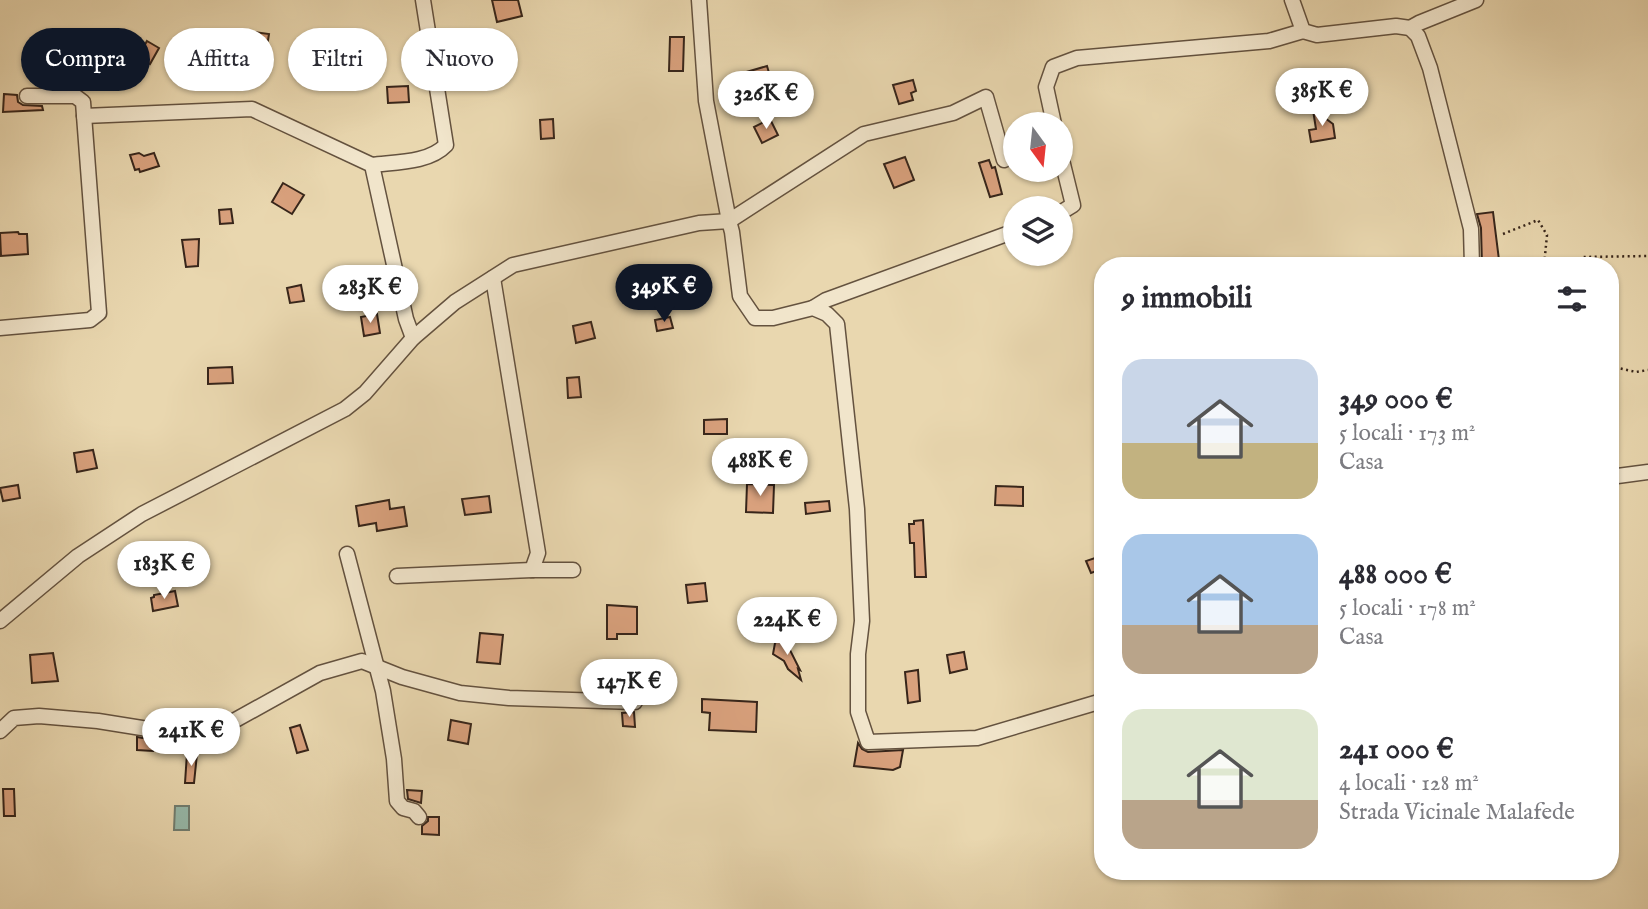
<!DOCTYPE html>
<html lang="it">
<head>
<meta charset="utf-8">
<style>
	:root { --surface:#fff; --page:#f7f7f7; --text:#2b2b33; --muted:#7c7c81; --accent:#111827 }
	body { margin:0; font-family:"IM FELL English",serif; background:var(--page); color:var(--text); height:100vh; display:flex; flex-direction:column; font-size:26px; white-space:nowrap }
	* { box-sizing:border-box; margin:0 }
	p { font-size:23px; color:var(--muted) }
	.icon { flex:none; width:38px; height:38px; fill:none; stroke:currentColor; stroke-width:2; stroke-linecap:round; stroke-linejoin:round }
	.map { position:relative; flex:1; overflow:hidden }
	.panel { position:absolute; left:1094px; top:257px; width:525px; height:623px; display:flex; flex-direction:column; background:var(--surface); border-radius:28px; box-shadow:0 2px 5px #0004 }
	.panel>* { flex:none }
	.guide { position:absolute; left:21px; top:28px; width:665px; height:63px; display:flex; gap:14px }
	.needle { width:46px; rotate:165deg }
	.controls { position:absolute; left:1003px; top:112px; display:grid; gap:14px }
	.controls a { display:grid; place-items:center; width:70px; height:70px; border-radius:50%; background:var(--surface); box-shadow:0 2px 5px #0004; font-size:35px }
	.price { position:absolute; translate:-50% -60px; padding:0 16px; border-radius:24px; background:#fff; color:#222; font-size:23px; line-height:46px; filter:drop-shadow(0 2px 4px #0008) }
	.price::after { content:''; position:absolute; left:50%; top:42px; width:21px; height:16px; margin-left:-10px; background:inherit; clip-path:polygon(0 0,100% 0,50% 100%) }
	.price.active { background:var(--accent); color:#fff }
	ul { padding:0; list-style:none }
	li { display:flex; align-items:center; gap:21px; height:175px; padding:0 28px }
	li span { display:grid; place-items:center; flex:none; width:196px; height:140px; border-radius:21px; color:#555 }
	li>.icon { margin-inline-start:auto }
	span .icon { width:84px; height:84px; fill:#fffc; stroke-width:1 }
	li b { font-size:30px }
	h2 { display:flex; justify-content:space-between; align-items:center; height:84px; padding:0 28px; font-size:30px }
	.pill { padding:0 24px; border-radius:32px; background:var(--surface); box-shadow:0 2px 5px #0004; font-size:24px; line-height:63px }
	.pill.active { background:var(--accent); color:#fff }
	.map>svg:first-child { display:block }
	.water { fill:#97baab; stroke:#717e71; stroke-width:2 }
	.building { fill:#d9a17d; stroke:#37251a; stroke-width:2 }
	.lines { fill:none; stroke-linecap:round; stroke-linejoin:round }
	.minor-casing { stroke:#64523f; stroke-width:17 }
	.path { stroke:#37251a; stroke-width:2.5; stroke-dasharray:2 3.5; stroke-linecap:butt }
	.minor { stroke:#f1e5cb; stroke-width:14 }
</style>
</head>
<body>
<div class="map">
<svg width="1648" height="909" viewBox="0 0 1648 909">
	<rect width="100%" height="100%" fill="#e9d7af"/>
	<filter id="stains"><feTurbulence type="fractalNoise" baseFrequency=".00286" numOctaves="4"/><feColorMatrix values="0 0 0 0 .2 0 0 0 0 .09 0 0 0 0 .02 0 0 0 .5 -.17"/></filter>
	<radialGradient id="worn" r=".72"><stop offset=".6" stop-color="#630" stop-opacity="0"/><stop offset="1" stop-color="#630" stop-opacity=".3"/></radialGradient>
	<path class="water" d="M175,806H189V830H174Z"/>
	<g class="building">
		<path d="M492,0H518L522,16L497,22Z"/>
		<path d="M254,32L269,34L265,59L251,57Z"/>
		<path d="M670,37H684L683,71H669Z"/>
		<path d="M147,41L159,48L150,64L138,57Z"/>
		<path d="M767,66L772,83L748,90L743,73Z"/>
		<path d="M913,80L916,91L911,93L913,100L899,104L893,85Z"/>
		<path d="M408,86L409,102L388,103L387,87Z"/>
		<path d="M4,94L17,95L18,102L23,105L42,106L43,110L3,112Z"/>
		<path d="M1324,109L1325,118L1333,124L1335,138L1311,142L1309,130L1316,129L1313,110Z"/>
		<path d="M553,119L554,138L541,139L540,120Z"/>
		<path d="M770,119L778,135L762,143L754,127Z"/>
		<path d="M139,153L144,156L154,153L159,166L140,172L139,169L135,170L130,155Z"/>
		<path d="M905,157L914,180L894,188L884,164Z"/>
		<path d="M989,160L992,168L995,167L1002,194L990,197L979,163Z"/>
		<path d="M283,183L304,195L292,214L272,202Z"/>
		<path d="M231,209L233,223L220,224L219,210Z"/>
		<path d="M1493,212L1499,260H1494V266H1482L1481,228L1477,214Z"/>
		<path d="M18,232L19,234H27L28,254L1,256L0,233Z"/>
		<path d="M199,239L198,266L186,267L182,240Z"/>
		<path d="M301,285L304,301L290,303L287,288Z"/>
		<path d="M377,314L380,333L364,336L361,317Z"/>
		<path d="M670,317L673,328L657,331L655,320Z"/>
		<path d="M591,322L595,338L576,343L573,326Z"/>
		<path d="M232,367L233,383L208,384V368Z"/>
		<path d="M579,377L581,397L568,398L567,378Z"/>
		<path d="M727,419V434H704V420Z"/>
		<path d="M93,450L97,468L77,472L74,453Z"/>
		<path d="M747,484L774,485L773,513L746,512Z"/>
		<path d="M18,485L20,498L3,501L0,488Z"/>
		<path d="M996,486L1023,487V506L995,505Z"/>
		<path d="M489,496L491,512L465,515L462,499Z"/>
		<path d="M389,500L390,509L404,507L407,526L377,531L376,523L359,526L356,506Z"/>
		<path d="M829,501L830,511L806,514L805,503Z"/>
		<path d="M923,520L926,577H915L914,543H910L909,524H914V521Z"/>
		<path d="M1098,557L1102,569L1091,573L1086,561Z"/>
		<path d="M705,583L707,601L688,603L686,585Z"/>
		<path d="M175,591L178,606L153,611L151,598L154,597V595Z"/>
		<path d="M607,605L637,607V634H617V639H607Z"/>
		<path d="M480,633L503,635L500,664L477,662Z"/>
		<path d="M780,640L789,648L800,670L798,669L801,680L788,669L784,661L773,654L775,643Z"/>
		<path d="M964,652L967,669L950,673L947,655Z"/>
		<path d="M53,653L58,681L32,683L30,655Z"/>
		<path d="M918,670L920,701L908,703L905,672Z"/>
		<path d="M702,699L757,702L756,732L709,730L710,713L702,712Z"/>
		<path d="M634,712L635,727L623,726L622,713Z"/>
		<path d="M451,720L471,724L468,744L448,740Z"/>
		<path d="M300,725L308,750L297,753L290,728Z"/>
		<path d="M137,737L154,740L153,751L137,750Z"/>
		<path d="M858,743L862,749L868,752L903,750L900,767L893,770L854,766Z"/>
		<path d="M187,753L197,754L194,783H185Z"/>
		<path d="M3,789H14L15,816H4Z"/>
		<path d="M407,790L422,791L421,803L408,799Z"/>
		<path d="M428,817H439V835L422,834V826L428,821Z"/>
	</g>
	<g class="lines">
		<defs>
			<g id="minor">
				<path d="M699,0L706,101L729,221L864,134L953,113L986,97L1004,160"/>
				<path d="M1292,0L1303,31L1317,35L1396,26L1410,28L1418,36L1430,68L1471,229L1472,266"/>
				<path d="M1410,28L1419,23L1476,0"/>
				<path d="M84,116L252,109L372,165L406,319L413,338"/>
				<path d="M1054,124L1046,87L1053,67L1077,58L1269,41L1303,31"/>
				<path d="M1060,152L1073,205L1060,213"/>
				<path d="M372,165C396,162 429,163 446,145L423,0"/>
				<path d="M493,278L538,553L532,570"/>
				<path d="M813,308L826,300L1015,231"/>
				<path d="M0,328L90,320L99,313L83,102L75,96H27"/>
				<path d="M1610,477L1648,472"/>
				<path d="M347,554L383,691L394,759L397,801L403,808L414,811L419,817"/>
				<path d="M397,576L532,570H573"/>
				<path d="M0,621L78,556L142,514L345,409L365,393L413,338L455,302L513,265L699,223L729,221L732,232L740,296L755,318H773L813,308L827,314L837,324L857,509L862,621L858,654V712L868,742L977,738L1102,701"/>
				<path d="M0,731L14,718L39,716L98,721L173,733H212L320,673L362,661L402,677L460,693L509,698L635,702"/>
			</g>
		</defs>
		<use href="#minor" class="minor-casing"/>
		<g class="path">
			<path d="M1503,234L1538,220L1547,235L1544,266"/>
			<path d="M1570,266L1583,257L1648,256"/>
			<path d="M1610,366L1636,372L1648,370"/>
		</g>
		<use href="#minor" class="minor"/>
	</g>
	<rect width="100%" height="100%" filter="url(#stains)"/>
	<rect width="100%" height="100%" fill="url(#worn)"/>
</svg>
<div class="controls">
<a><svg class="needle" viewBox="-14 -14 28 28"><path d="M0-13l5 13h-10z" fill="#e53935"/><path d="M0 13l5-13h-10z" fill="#7c7c81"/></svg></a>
<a><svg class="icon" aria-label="layers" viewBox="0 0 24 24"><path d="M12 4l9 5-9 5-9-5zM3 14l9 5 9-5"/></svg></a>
</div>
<b class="price" style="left:1322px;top:128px">385K €</b>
<b class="price" style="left:766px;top:131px">326K €</b>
<b class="price active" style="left:664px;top:324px">349K €</b>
<b class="price" style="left:370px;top:325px">283K €</b>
<b class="price" style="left:760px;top:498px">488K €</b>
<b class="price" style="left:164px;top:601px">183K €</b>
<b class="price" style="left:787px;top:657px">224K €</b>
<b class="price" style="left:629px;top:719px">147K €</b>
<b class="price" style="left:191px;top:768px">241K €</b>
<div class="guide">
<a class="pill active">Compra</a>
<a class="pill">Affitta</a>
<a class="pill">Filtri</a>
<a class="pill">Nuovo</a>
</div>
<section class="panel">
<h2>9 immobili<svg class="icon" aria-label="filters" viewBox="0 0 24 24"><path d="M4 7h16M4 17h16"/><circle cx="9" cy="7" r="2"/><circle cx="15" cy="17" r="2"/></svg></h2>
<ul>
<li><span style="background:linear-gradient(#c9d6e8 60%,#c2b280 0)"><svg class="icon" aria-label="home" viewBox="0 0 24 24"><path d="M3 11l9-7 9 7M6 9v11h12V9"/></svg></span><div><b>349 000 €</b><p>5 locali · 173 m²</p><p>Casa</p></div></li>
<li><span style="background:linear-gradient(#a9c7e8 65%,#b9a48a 0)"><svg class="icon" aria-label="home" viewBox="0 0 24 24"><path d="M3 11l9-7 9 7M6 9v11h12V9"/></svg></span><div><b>488 000 €</b><p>5 locali · 178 m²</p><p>Casa</p></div></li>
<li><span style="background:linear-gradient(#dfe7d0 65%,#b9a48a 0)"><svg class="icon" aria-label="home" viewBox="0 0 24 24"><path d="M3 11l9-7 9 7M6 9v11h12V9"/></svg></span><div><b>241 000 €</b><p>4 locali · 128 m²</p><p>Strada Vicinale Malafede</p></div></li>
</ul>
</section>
</div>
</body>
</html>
